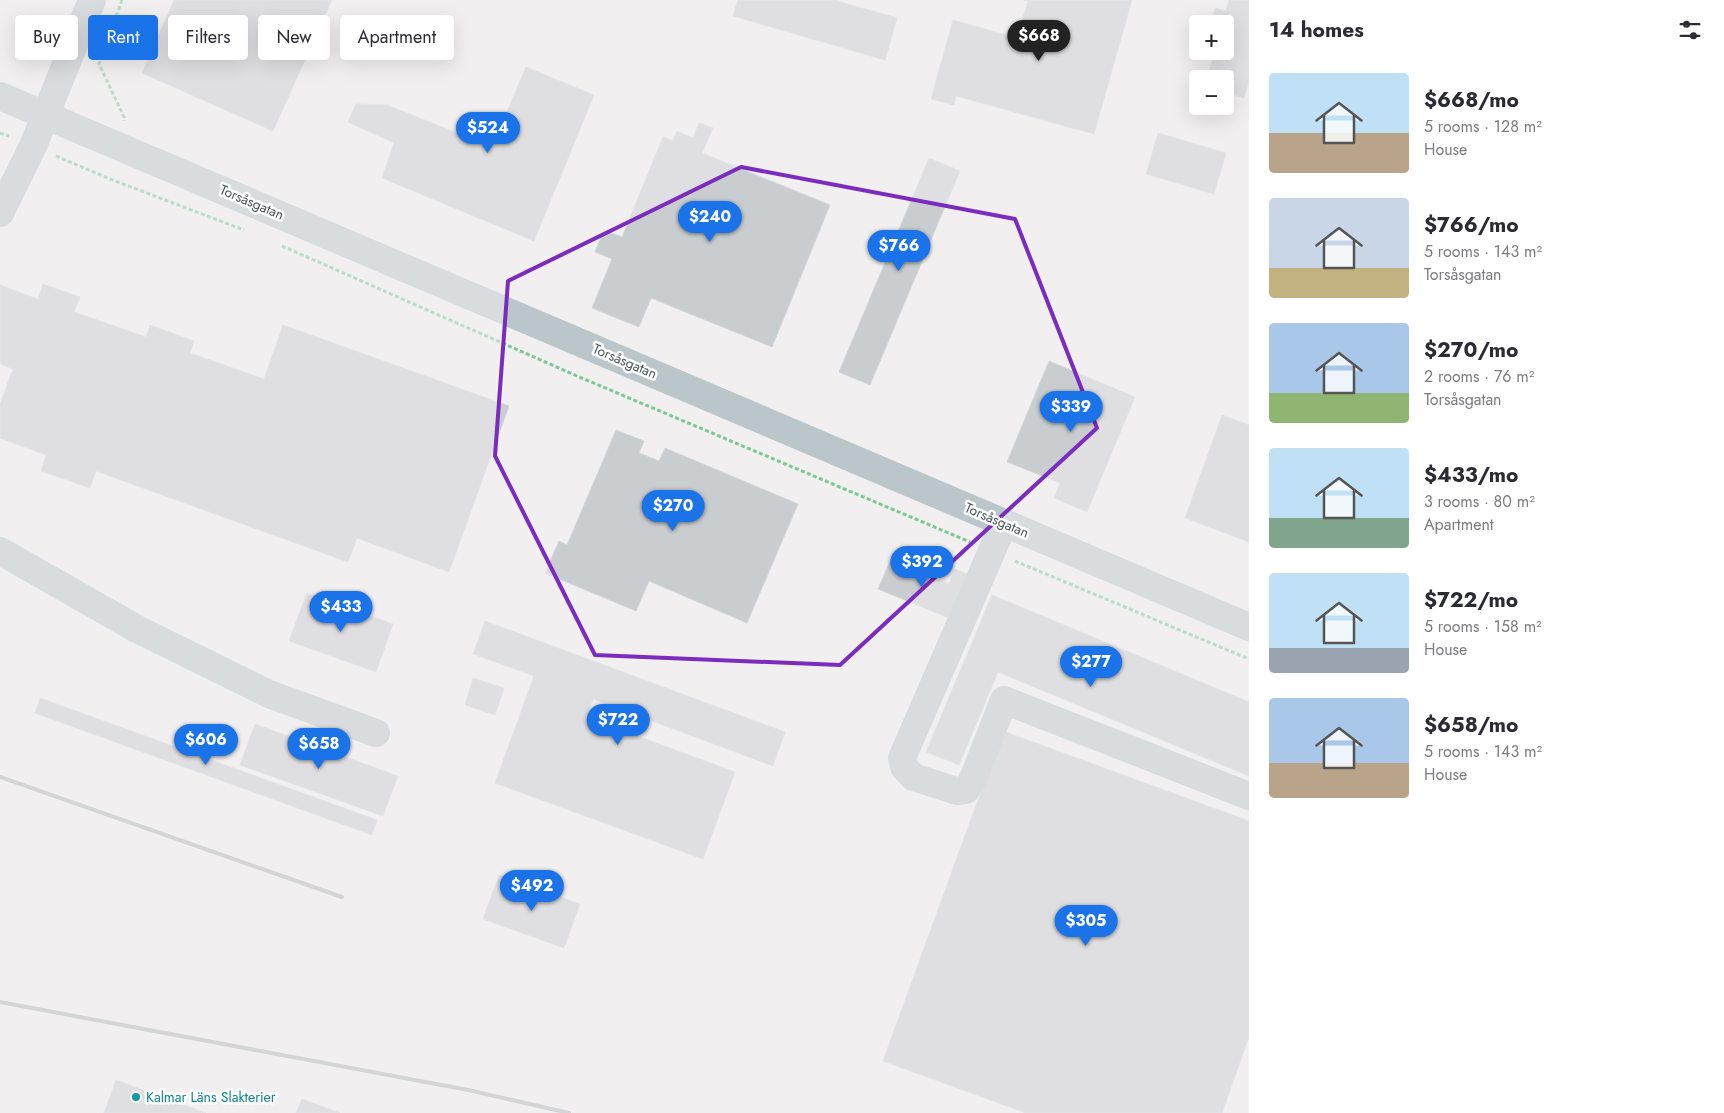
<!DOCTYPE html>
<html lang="en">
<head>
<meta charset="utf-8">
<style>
	:root { --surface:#fff; --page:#f2f2f3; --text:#2b2b33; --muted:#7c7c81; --accent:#1a73e8 }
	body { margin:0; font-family:Jost,sans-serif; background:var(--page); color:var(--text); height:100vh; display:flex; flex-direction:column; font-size:19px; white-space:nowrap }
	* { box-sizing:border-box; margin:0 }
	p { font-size:16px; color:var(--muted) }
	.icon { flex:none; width:28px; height:28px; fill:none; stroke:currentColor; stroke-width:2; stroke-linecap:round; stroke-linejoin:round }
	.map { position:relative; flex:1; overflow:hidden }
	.side { display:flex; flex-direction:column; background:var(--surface); width:475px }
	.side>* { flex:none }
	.top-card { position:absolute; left:15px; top:15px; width:475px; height:45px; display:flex; gap:10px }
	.fabs { position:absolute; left:1189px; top:15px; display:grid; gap:10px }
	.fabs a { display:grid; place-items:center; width:45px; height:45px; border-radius:5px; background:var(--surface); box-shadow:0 5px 20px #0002; font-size:25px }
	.price { position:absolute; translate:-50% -42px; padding:0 11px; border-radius:18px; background:var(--accent); color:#fff; font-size:16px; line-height:32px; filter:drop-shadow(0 1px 2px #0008) }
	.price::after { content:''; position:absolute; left:50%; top:30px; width:15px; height:11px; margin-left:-8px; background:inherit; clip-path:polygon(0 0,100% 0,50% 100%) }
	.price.on { background:#222; color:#fff }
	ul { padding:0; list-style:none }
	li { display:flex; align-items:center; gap:15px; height:125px; padding:0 20px }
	li span { display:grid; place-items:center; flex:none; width:140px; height:100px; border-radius:5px; color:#555 }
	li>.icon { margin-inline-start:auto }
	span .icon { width:60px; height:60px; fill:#fffc; stroke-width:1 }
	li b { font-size:21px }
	h2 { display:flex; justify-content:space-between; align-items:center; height:60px; padding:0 20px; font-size:21px }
	.pill { padding:0 18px; border-radius:5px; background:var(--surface); box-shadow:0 5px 20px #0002; font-size:18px; line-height:45px }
	.pill.on { background:var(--accent); color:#fff }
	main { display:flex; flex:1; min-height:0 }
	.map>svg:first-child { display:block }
	.building { fill:#c9cdd0; stroke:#d3d7da }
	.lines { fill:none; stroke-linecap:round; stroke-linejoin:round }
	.path { stroke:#7ac893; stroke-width:3; stroke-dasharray:4 2.5; stroke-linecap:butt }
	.minor { stroke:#bbc6cb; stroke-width:28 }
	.rail { stroke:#b2b6b9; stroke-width:4 }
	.marked { fill:none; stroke:#7b2cbf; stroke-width:4; stroke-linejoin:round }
	.culture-dot { fill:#0f9aa8; stroke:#fff; stroke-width:2 }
	.labels { text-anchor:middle; stroke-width:5; stroke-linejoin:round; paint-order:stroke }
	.street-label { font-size:14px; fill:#48565b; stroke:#fff }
	.culture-label { font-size:14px; fill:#0d838f; stroke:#fff; text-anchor:start }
</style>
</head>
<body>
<main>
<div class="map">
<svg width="1249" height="1113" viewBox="0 0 1249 1113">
	<rect width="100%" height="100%" fill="#f1eff0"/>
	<g class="building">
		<path d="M174,0H332L273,131L142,73Z"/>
		<path d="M738,0H834L897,18L885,60L733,16Z"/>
		<path d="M1024,0H1132L1094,134L956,96L954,105L931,99L953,20L1017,38L1028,1Z"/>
		<path d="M1229,0H1249V82L1244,98L1225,92V79H1207L1215,51H1225V24L1211,23L1215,8L1226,11Z"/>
		<path d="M526,67L594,95L534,241L382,178L394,143L348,122L356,104L387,105L492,147Z"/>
		<path d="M699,123L713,128L702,153L830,205L772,347L651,298L639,327L592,308L612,259L595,252L604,230L622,237L663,137L673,141L677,131L693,138Z"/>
		<path d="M1158,133L1226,153L1214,194L1146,174Z"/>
		<path d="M929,158L960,171L870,385L839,372Z"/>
		<path d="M43,284L80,297L74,312L146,337L150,325L194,341L190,353L264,379L283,325L509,406L449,572L357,538L348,562L96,471L90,488L41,471L46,455L0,438V404L13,369L0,364V285L38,299Z"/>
		<path d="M1049,361L1135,397L1087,512L1054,498L1060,483L1007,462Z"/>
		<path d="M1222,415L1249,425V542L1185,518Z"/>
		<path d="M616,430L644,441L639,453L659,461L665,448L798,504L747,623L649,581L636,611L545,573L559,541L567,545Z"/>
		<path d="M891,559L949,584L955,569L967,574L949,618L878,589Z"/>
		<path d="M307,593L393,624L376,672L289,641Z"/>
		<path d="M992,595L1249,702V776L998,672L959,765L926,752Z"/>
		<path d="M485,621L785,732L773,766L593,699L586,717L735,772L703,859L495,783L534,676L473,654Z"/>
		<path d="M473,678L504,688L495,715L465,705Z"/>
		<path d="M40,698L377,820L372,835L35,713Z"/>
		<path d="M255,724L398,776L383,816L240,765Z"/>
		<path d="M1003,731L1249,821V1037L1222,1113H1026L883,1061Z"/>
		<path d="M499,875L580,904L564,948L483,919Z"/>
		<path d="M116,1080L206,1113H104Z"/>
		<path d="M302,1099L340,1113H296Z"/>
	</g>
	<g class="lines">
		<g class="path">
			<path d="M122,0L99,64L124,117V121"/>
			<path d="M0,133L9,136"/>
			<path d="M56,156L110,179L244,230"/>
			<path d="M282,246L577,376L970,542"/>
			<path d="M1015,561L1249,659"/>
		</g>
		<g class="minor">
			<path d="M0,96L1249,627"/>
			<path d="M0,213L33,146L92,0"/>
			<path d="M1004,523L902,758L904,767L913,777L957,791L966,790L974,777L1004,700L1249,796"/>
			<path d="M0,551L137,629L269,694L376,733"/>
		</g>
		<g class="rail">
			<path d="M0,777L342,897"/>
			<path d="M0,1002L468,1090L569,1113"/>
		</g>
	</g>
	<path d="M0 0H1249V1113H0ZM741,167L1015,219L1097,428L840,665L595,655L495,456L508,281Z" fill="#f1eff0" fill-opacity=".55" fill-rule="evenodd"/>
	<path class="marked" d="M741,167L1015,219L1097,428L840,665L595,655L495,456L508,281Z"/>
	<circle class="culture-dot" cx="136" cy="1097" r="5"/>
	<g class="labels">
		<g class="street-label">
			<text transform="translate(252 202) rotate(23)" y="5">Torsåsgatan</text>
			<text transform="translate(625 361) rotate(23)" y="5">Torsåsgatan</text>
			<text transform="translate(997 520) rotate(23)" y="5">Torsåsgatan</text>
		</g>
		<g class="culture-label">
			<text x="146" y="1102">Kalmar Läns Slakterier</text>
		</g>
	</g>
</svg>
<div class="fabs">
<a>+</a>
<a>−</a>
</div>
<b class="price on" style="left:1039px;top:62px">$668</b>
<b class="price" style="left:488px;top:154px">$524</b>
<b class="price" style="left:710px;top:243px">$240</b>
<b class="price" style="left:899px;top:272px">$766</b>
<b class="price" style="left:1071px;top:433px">$339</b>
<b class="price" style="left:673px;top:532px">$270</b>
<b class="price" style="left:922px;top:588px">$392</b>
<b class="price" style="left:341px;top:633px">$433</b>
<b class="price" style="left:1091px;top:688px">$277</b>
<b class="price" style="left:618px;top:746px">$722</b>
<b class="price" style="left:206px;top:766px">$606</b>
<b class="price" style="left:319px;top:770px">$658</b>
<b class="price" style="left:532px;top:912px">$492</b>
<b class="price" style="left:1086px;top:947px">$305</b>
<div class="top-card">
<a class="pill">Buy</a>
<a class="pill on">Rent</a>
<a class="pill">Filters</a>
<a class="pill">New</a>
<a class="pill">Apartment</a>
</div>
</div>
<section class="side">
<h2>14 homes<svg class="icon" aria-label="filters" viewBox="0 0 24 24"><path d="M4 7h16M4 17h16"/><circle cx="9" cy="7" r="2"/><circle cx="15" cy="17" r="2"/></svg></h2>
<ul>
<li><span style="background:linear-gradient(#bfe0f5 60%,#b9a48a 0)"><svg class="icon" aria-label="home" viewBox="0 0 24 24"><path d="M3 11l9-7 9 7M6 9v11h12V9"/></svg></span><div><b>$668/mo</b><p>5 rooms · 128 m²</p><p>House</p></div></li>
<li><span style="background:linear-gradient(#c9d6e8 70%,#c2b280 0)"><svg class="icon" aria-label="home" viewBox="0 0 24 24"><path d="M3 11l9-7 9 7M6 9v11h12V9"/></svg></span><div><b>$766/mo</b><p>5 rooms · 143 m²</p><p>Torsåsgatan</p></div></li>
<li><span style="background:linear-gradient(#a9c7e8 70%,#8fb573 0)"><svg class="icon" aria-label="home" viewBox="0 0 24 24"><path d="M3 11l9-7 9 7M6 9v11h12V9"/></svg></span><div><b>$270/mo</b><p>2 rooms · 76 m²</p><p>Torsåsgatan</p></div></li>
<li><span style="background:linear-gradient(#bfe0f5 70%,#7fa58c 0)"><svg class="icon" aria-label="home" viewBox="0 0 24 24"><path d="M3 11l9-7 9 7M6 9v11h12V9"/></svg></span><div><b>$433/mo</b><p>3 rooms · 80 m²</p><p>Apartment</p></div></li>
<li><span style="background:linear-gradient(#bfe0f5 75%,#9aa5b1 0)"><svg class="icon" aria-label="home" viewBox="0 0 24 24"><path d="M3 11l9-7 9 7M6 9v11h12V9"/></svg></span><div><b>$722/mo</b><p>5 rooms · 158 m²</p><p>House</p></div></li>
<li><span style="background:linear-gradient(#a9c7e8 65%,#b9a48a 0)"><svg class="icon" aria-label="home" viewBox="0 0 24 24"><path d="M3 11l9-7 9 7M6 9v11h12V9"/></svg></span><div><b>$658/mo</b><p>5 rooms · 143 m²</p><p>House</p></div></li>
</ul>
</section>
</main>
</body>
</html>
